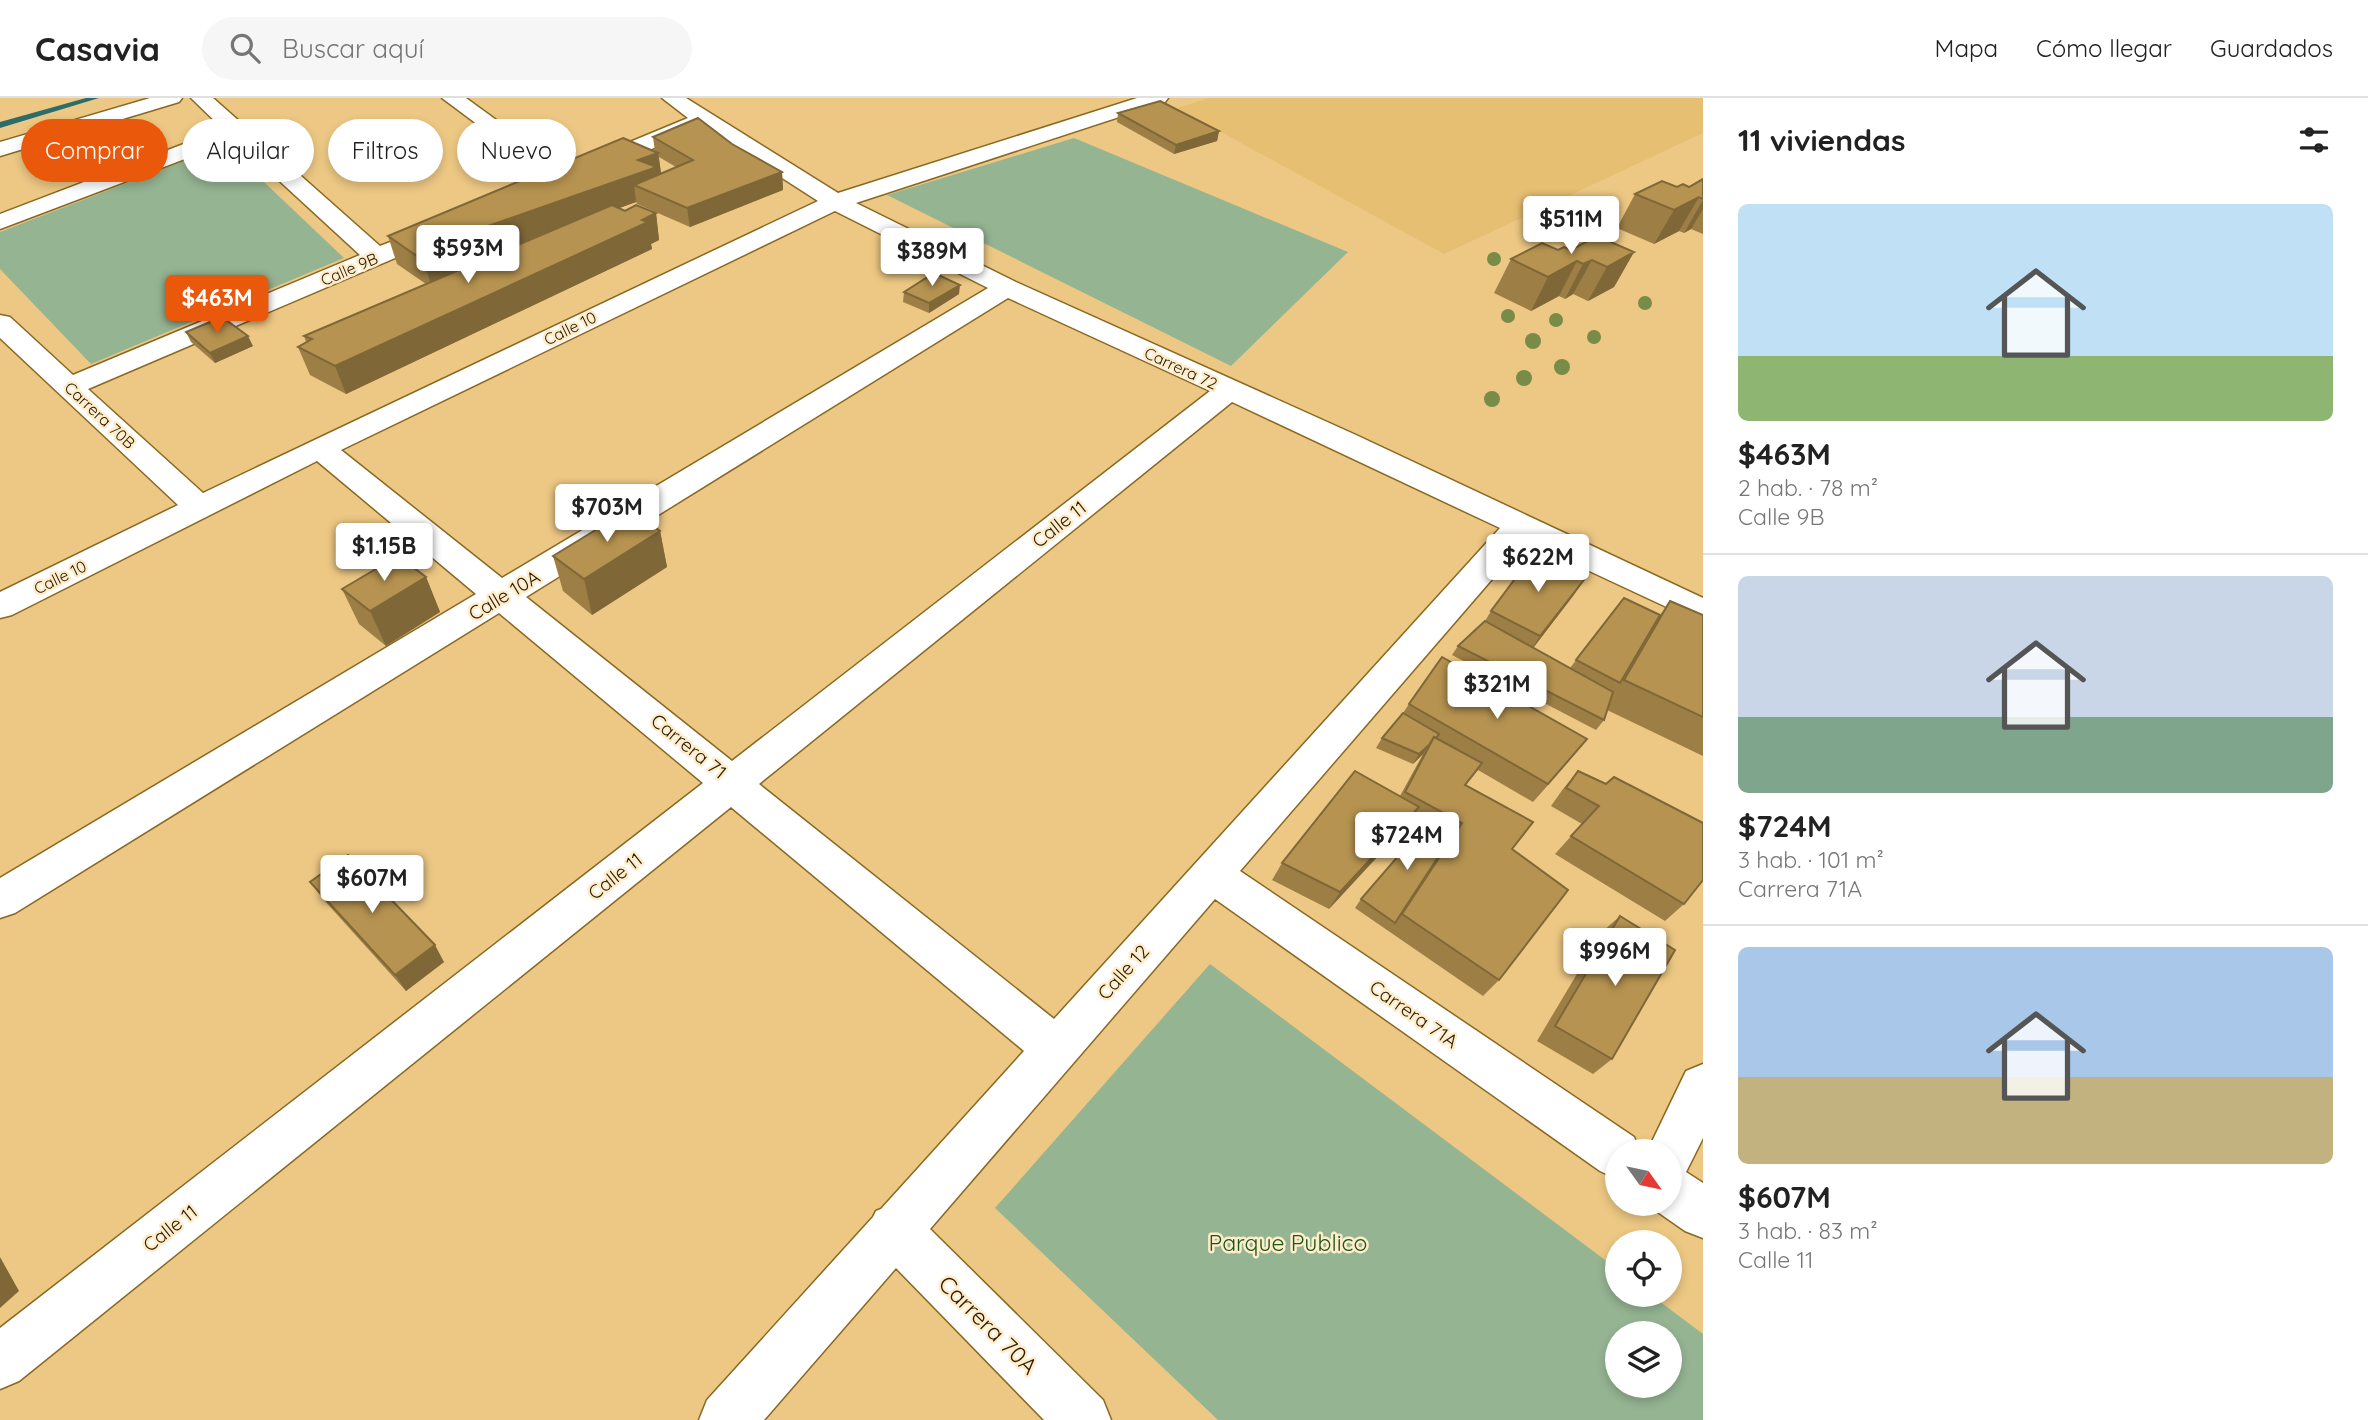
<!DOCTYPE html>
<html lang="es">
<head>
<meta charset="utf-8">
<style>
	:root { --surface:#fff; --page:#f6f6f6; --text:#222; --muted:#767676; --line:#e0e0e0; --accent:#ea580c }
	body { margin:0; font-family:Quicksand,sans-serif; background:var(--page); color:var(--text); height:100vh; display:flex; flex-direction:column; font-size:26px; white-space:nowrap }
	* { box-sizing:border-box; margin:0 }
	p { font-size:23px; color:var(--muted) }
	.icon { flex:none; width:38px; height:38px; fill:none; stroke:currentColor; stroke-width:2; stroke-linecap:round; stroke-linejoin:round }
	.map { position:relative; flex:1; overflow:hidden }
	.side { display:flex; flex-direction:column; background:var(--surface); width:665px }
	.side>* { flex:none }
	.guide { position:absolute; left:21px; top:21px; width:665px; height:63px; display:flex; gap:14px }
	.needle { width:46px; rotate:123deg }
	.controls { position:absolute; left:1605px; top:1041px; display:grid; gap:14px }
	.controls a { display:grid; place-items:center; width:77px; height:77px; border-radius:50%; background:var(--surface); box-shadow:0 4px 10px #0003; font-size:35px }
	.price { position:absolute; translate:-50% -60px; padding:0 16px; border-radius:7px; background:#fff; color:#222; font-size:23px; line-height:46px; filter:drop-shadow(0 2px 4px #0008) }
	.price::after { content:''; position:absolute; left:50%; top:42px; width:21px; height:16px; margin-left:-10px; background:inherit; clip-path:polygon(0 0,100% 0,50% 100%) }
	.price.selected { background:var(--accent); color:#fff }
	ul { padding:0; list-style:none }
	li { display:grid; align-content:center; gap:14px; height:371px; padding:0 35px }
	li+li { border-top:2px solid var(--line) }
	li span { display:grid; place-items:center; height:217px; border-radius:10px; color:#555 }
	li>.icon { margin-inline-start:auto }
	span .icon { width:126px; height:126px; fill:#fffc; stroke-width:1 }
	li b { font-size:30px }
	h2 { display:flex; justify-content:space-between; align-items:center; height:84px; padding:0 35px; font-size:30px }
	.pill { padding:0 24px; border-radius:32px; background:var(--surface); box-shadow:0 4px 10px #0003; font-size:24px; line-height:63px }
	.pill.selected { background:var(--accent); color:#fff }
	header { display:flex; align-items:center; gap:42px; box-sizing:border-box; height:98px; padding:0 35px; background:var(--surface); border-bottom:2px solid var(--line) }
	header strong { font-size:33px }
	nav { display:flex; gap:38px; margin-inline-start:auto; font-size:24px }
	.search { width:490px; height:63px; background:var(--page); display:flex; align-items:center; gap:18px; box-sizing:border-box; padding:0 24px; border-radius:38px; color:var(--muted); font-size:26px }
	main { display:flex; flex:1; min-height:0 }
	.map>svg:first-child { display:block }
	.built { fill:#e7bf73 }
	.green { fill:#95b492; fill-rule:evenodd }
	.lines { fill:none; stroke-linecap:round; stroke-linejoin:round }
	.stream { fill:#2c6c6a; fill-rule:evenodd }
	.minor-casing { stroke:#896822; stroke-width:3 }
	.minor { fill:#fff; fill-rule:evenodd }
	.tree { fill:#788b47 }
	.wall { fill:#9d7e45; fill-rule:evenodd }
	.shaded-wall { fill:#7f6738 }
	.building { fill:#b69350; stroke:#7f6738; stroke-width:2 }
	.labels { text-anchor:middle; stroke-width:5; stroke-linejoin:round; paint-order:stroke }
	.far-street-label { font-size:16px; fill:#291c01; stroke:#ffeccb }
	.street-label { font-size:19px; fill:#291c01; stroke:#ffeccb }
	.near-park-label { font-size:23px; fill:#195915; stroke:#ffeccb }
	.near-street-label { font-size:23px; fill:#291c01; stroke:#ffeccb }
</style>
</head>
<body>
<header>
<strong>Casavia</strong>
<div class="search"><svg class="icon" aria-label="search" viewBox="0 0 24 24"><circle cx="10" cy="10" r="6"/><path d="M15 15l6 6"/></svg>Buscar aquí</div>
<nav><a>Mapa</a><a>Cómo llegar</a><a>Guardados</a></nav>
</header>
<main>
<div class="map">
<svg width="1703" height="1322" viewBox="0 0 1703 1322">
	<rect width="100%" height="100%" fill="#edc884"/>
	<path class="built" d="M1209,0H1703V35L1444,156L1177,10Z"/>
	<g class="green">
		<path d="M1074,40L1348,154L1231,268L887,97Z"/>
		<path d="M225,47L344,160L91,266L0,171V134Z"/>
		<path d="M1210,866L1617,1171V1197H1651L1703,1236V1322H1218L995,1110ZM1617,1236H1670V1288H1617Z"/>
	</g>
	<g class="lines">
		<path class="stream" d="M86,0H99L0,30V24Z"/>
		<defs>
			<g id="minor">
				<path d="M150,0H182L179,4L0,58V44Z"/>
				<path d="M191,0H213L380,148L440,125L449,127L452,132L449,137L88,291L203,395L818,103L703,29L600,73H584L581,68L584,63L688,20L662,0H686L838,95L1137,0H1168L1165,4L856,105L1016,184L1356,337L1703,500V526L1525,443L1240,773L1634,1039L1640,1054H1617V1081L1600,1073L1215,801L930,1131L1103,1302L1111,1322H1044L896,1170L764,1322H699L707,1302L873,1119L876,1113L881,1111L1024,953L731,709L19,1283L0,1291V1230L703,685L499,515L15,815L0,820V780L476,496L317,363L12,517L0,520V494L178,407L0,240V217L10,219L73,277L360,157L235,42L0,131V116L223,31ZM835,113L988,190L502,480L341,352ZM1008,200L1210,293L732,663L526,499ZM1232,304L1500,430L1054,921L759,686Z"/>
				<path d="M442,0H466L576,80L572,85H556Z"/>
				<path d="M1703,966V1040L1686,1074L1703,1085V1140L1685,1133L1652,1110L1651,1106H1670V1054H1647L1686,973Z"/>
			</g>
		</defs>
		<use href="#minor" class="minor-casing"/>
		<use href="#minor" class="minor"/>
	</g>
	<g class="tree">
		<circle cx="1494" cy="161" r="7"/>
		<circle cx="1645" cy="205" r="7"/>
		<circle cx="1508" cy="218" r="7"/>
		<circle cx="1556" cy="222" r="7"/>
		<circle cx="1594" cy="239" r="7"/>
		<circle cx="1533" cy="243" r="8"/>
		<circle cx="1562" cy="269" r="8"/>
		<circle cx="1524" cy="280" r="8"/>
		<circle cx="1492" cy="301" r="8"/>
	</g>
	<g class="wall">
		<path d="M1118,15L1219,33L1217,43L1174,56L1117,24Z"/>
		<path d="M653,39L732,46L782,74L783,92L690,129L637,106L636,104L619,110L625,113L656,115L659,142L651,146L652,151L346,296L310,277L298,249L306,244L304,238L426,186L397,166L388,138L655,54ZM659,59L676,69L661,76ZM517,147L463,170V167Z"/>
		<path d="M1703,81V136L1691,131L1684,135L1679,133L1654,146L1617,130L1635,96L1677,89H1689Z"/>
		<path d="M1558,152L1634,154L1614,189L1588,203L1573,196L1565,201L1559,198L1531,213L1494,195L1511,161Z"/>
		<path d="M904,194L959,196L929,215L903,204Z"/>
		<path d="M186,234L253,248L215,265L191,244Z"/>
		<path d="M660,433L667,469L592,517L563,493L553,458Z"/>
		<path d="M1587,478L1573,498L1533,550L1570,570L1624,500L1660,517L1670,503L1703,517V658L1607,612L1604,622L1596,632L1452,557L1458,548L1485,523L1491,513Z"/>
		<path d="M426,479L440,514L386,548L359,526L342,491Z"/>
		<path d="M1409,606L1572,659L1533,704L1478,672L1466,687L1512,751L1499,882L1483,898L1355,810L1361,801L1423,729L1410,722L1329,811L1272,782L1282,765L1400,698L1423,656L1413,666L1376,650L1382,640L1403,615Z"/>
		<path d="M1578,673L1684,806L1665,823L1555,756L1582,726L1551,708L1563,691Z"/>
		<path d="M310,784L444,864L406,893L323,801Z"/>
		<path d="M1620,818L1612,961L1593,976L1537,943L1602,834Z"/>
	</g>
	<g class="shaded-wall">
		<path d="M1219,33L1217,43L1174,56L1176,47Z"/>
		<path d="M658,55L662,82L634,87L636,104L463,167L465,177L432,191L424,163L451,141L638,62Z"/>
		<path d="M782,74L783,92L690,129L687,110Z"/>
		<path d="M1699,99L1679,133L1654,146L1674,112Z"/>
		<path d="M1703,102V111L1691,131L1684,135Z"/>
		<path d="M656,115L659,142L651,146L652,151L346,296L335,268Z"/>
		<path d="M1634,154L1614,189L1588,203L1607,169Z"/>
		<path d="M1592,162L1573,196L1565,201L1583,166Z"/>
		<path d="M1577,163L1559,198L1531,213L1548,179Z"/>
		<path d="M960,187L959,196L929,215V205Z"/>
		<path d="M248,238L253,248L215,265L210,255Z"/>
		<path d="M660,433L667,469L592,517L584,481Z"/>
		<path d="M1587,478L1573,498L1527,558L1540,538Z"/>
		<path d="M426,479L440,514L386,548L370,513Z"/>
		<path d="M1587,641L1572,659L1533,704L1548,686Z"/>
		<path d="M1429,647L1423,656L1413,666L1419,656Z"/>
		<path d="M1419,709L1407,727L1329,811L1340,794Z"/>
		<path d="M435,847L444,864L406,893L395,877Z"/>
		<path d="M0,1159L19,1193L0,1210Z"/>
	</g>
	<g class="building">
		<path d="M1160,3L1219,33L1176,47L1118,15Z"/>
		<path d="M698,20L732,46L782,74L687,110L634,87L693,62L653,39Z"/>
		<path d="M623,40L658,55L638,62L657,69L451,141L458,150L424,163L388,138Z"/>
		<path d="M1703,81V101L1699,99L1674,112L1635,96L1662,83L1677,89L1683,86L1689,89Z"/>
		<path d="M612,107L625,113L636,107L656,115L642,122L648,124L335,268L298,249L312,241L304,238Z"/>
		<path d="M1597,138L1634,154L1607,169L1592,162L1583,166L1577,163L1548,179L1511,161L1542,145L1558,152L1564,149L1571,152Z"/>
		<path d="M934,175L960,187L929,205L904,194Z"/>
		<path d="M222,219L248,238L210,255L186,234Z"/>
		<path d="M630,411L660,433L584,481L553,458Z"/>
		<path d="M1535,454L1587,478L1540,538L1491,513Z"/>
		<path d="M398,458L426,479L370,513L342,491Z"/>
		<path d="M1624,500L1660,517L1620,585L1576,562Z"/>
		<path d="M1670,503L1703,517V619L1624,582Z"/>
		<path d="M1485,523L1613,594L1604,622L1458,548Z"/>
		<path d="M1442,559L1587,641L1548,686L1409,606Z"/>
		<path d="M1403,615L1439,636L1436,640L1434,639L1429,647L1419,656L1382,640Z"/>
		<path d="M1434,639L1482,665L1465,687L1533,724L1512,751L1568,792L1499,882L1402,816L1462,725L1405,694Z"/>
		<path d="M1355,673L1419,709L1340,794L1282,765Z"/>
		<path d="M1578,673L1606,686L1614,679L1703,725V782L1684,806L1571,738L1599,708L1566,690Z"/>
		<path d="M1425,727L1455,733L1395,825L1361,801Z"/>
		<path d="M348,757L435,847L395,877L310,784Z"/>
		<path d="M1620,818L1675,852L1612,961L1555,928Z"/>
	</g>
	<g class="labels">
		<g class="far-street-label">
			<text transform="translate(349 171) rotate(-23)" y="6">Calle 9B</text>
			<text transform="translate(570 230) rotate(-26)" y="6">Calle 10</text>
			<text transform="translate(1181 270) rotate(25)" y="6">Carrera 72</text>
			<text transform="translate(100 317) rotate(43)" y="6">Carrera 70B</text>
			<text transform="translate(60 479) rotate(-26)" y="6">Calle 10</text>
		</g>
		<g class="street-label">
			<text transform="translate(1059 426) rotate(-38)" y="7">Calle 11</text>
			<text transform="translate(504 497) rotate(-31)" y="7">Calle 10A</text>
			<text transform="translate(689 648) rotate(39)" y="7">Carrera 71</text>
			<text transform="translate(615 778) rotate(-38)" y="7">Calle 11</text>
			<text transform="translate(1123 874) rotate(-48)" y="7">Calle 12</text>
			<text transform="translate(1414 916) rotate(35)" y="7">Carrera 71A</text>
			<text transform="translate(170 1130) rotate(-38)" y="7">Calle 11</text>
		</g>
		<g class="near-park-label">
			<text x="1288" y="1153">Parque Publico</text>
		</g>
		<g class="near-street-label">
			<text transform="translate(988 1227) rotate(45)" y="8">Carrera 70A</text>
		</g>
	</g>
</svg>
<div class="controls">
<a><svg class="needle" viewBox="-14 -14 28 28"><path d="M0-13l5 13h-10z" fill="#e53935"/><path d="M0 13l5-13h-10z" fill="#767676"/></svg></a>
<a><svg class="icon" aria-label="locate" viewBox="0 0 24 24"><circle cx="12" cy="12" r="6"/><path d="M12 2v4M12 18v4M2 12h4M18 12h4"/></svg></a>
<a><svg class="icon" aria-label="layers" viewBox="0 0 24 24"><path d="M12 4l9 5-9 5-9-5zM3 14l9 5 9-5"/></svg></a>
</div>
<b class="price" style="left:1571px;top:158px">$511M</b>
<b class="price" style="left:468px;top:187px">$593M</b>
<b class="price" style="left:932px;top:190px">$389M</b>
<b class="price selected" style="left:217px;top:237px">$463M</b>
<b class="price" style="left:607px;top:446px">$703M</b>
<b class="price" style="left:384px;top:485px">$1.15B</b>
<b class="price" style="left:1538px;top:496px">$622M</b>
<b class="price" style="left:1497px;top:623px">$321M</b>
<b class="price" style="left:1407px;top:774px">$724M</b>
<b class="price" style="left:372px;top:817px">$607M</b>
<b class="price" style="left:1615px;top:890px">$996M</b>
<div class="guide">
<a class="pill selected">Comprar</a>
<a class="pill">Alquilar</a>
<a class="pill">Filtros</a>
<a class="pill">Nuevo</a>
</div>
</div>
<section class="side">
<h2>11 viviendas<svg class="icon" aria-label="filters" viewBox="0 0 24 24"><path d="M4 7h16M4 17h16"/><circle cx="9" cy="7" r="2"/><circle cx="15" cy="17" r="2"/></svg></h2>
<ul>
<li><span style="background:linear-gradient(#bfe0f5 70%,#8fb573 0)"><svg class="icon" aria-label="home" viewBox="0 0 24 24"><path d="M3 11l9-7 9 7M6 9v11h12V9"/></svg></span><div><b>$463M</b><p>2 hab. · 78 m²</p><p>Calle 9B</p></div></li>
<li><span style="background:linear-gradient(#c9d6e8 65%,#7fa58c 0)"><svg class="icon" aria-label="home" viewBox="0 0 24 24"><path d="M3 11l9-7 9 7M6 9v11h12V9"/></svg></span><div><b>$724M</b><p>3 hab. · 101 m²</p><p>Carrera 71A</p></div></li>
<li><span style="background:linear-gradient(#a9c7e8 60%,#c2b280 0)"><svg class="icon" aria-label="home" viewBox="0 0 24 24"><path d="M3 11l9-7 9 7M6 9v11h12V9"/></svg></span><div><b>$607M</b><p>3 hab. · 83 m²</p><p>Calle 11</p></div></li>
</ul>
</section>
</main>
</body>
</html>
